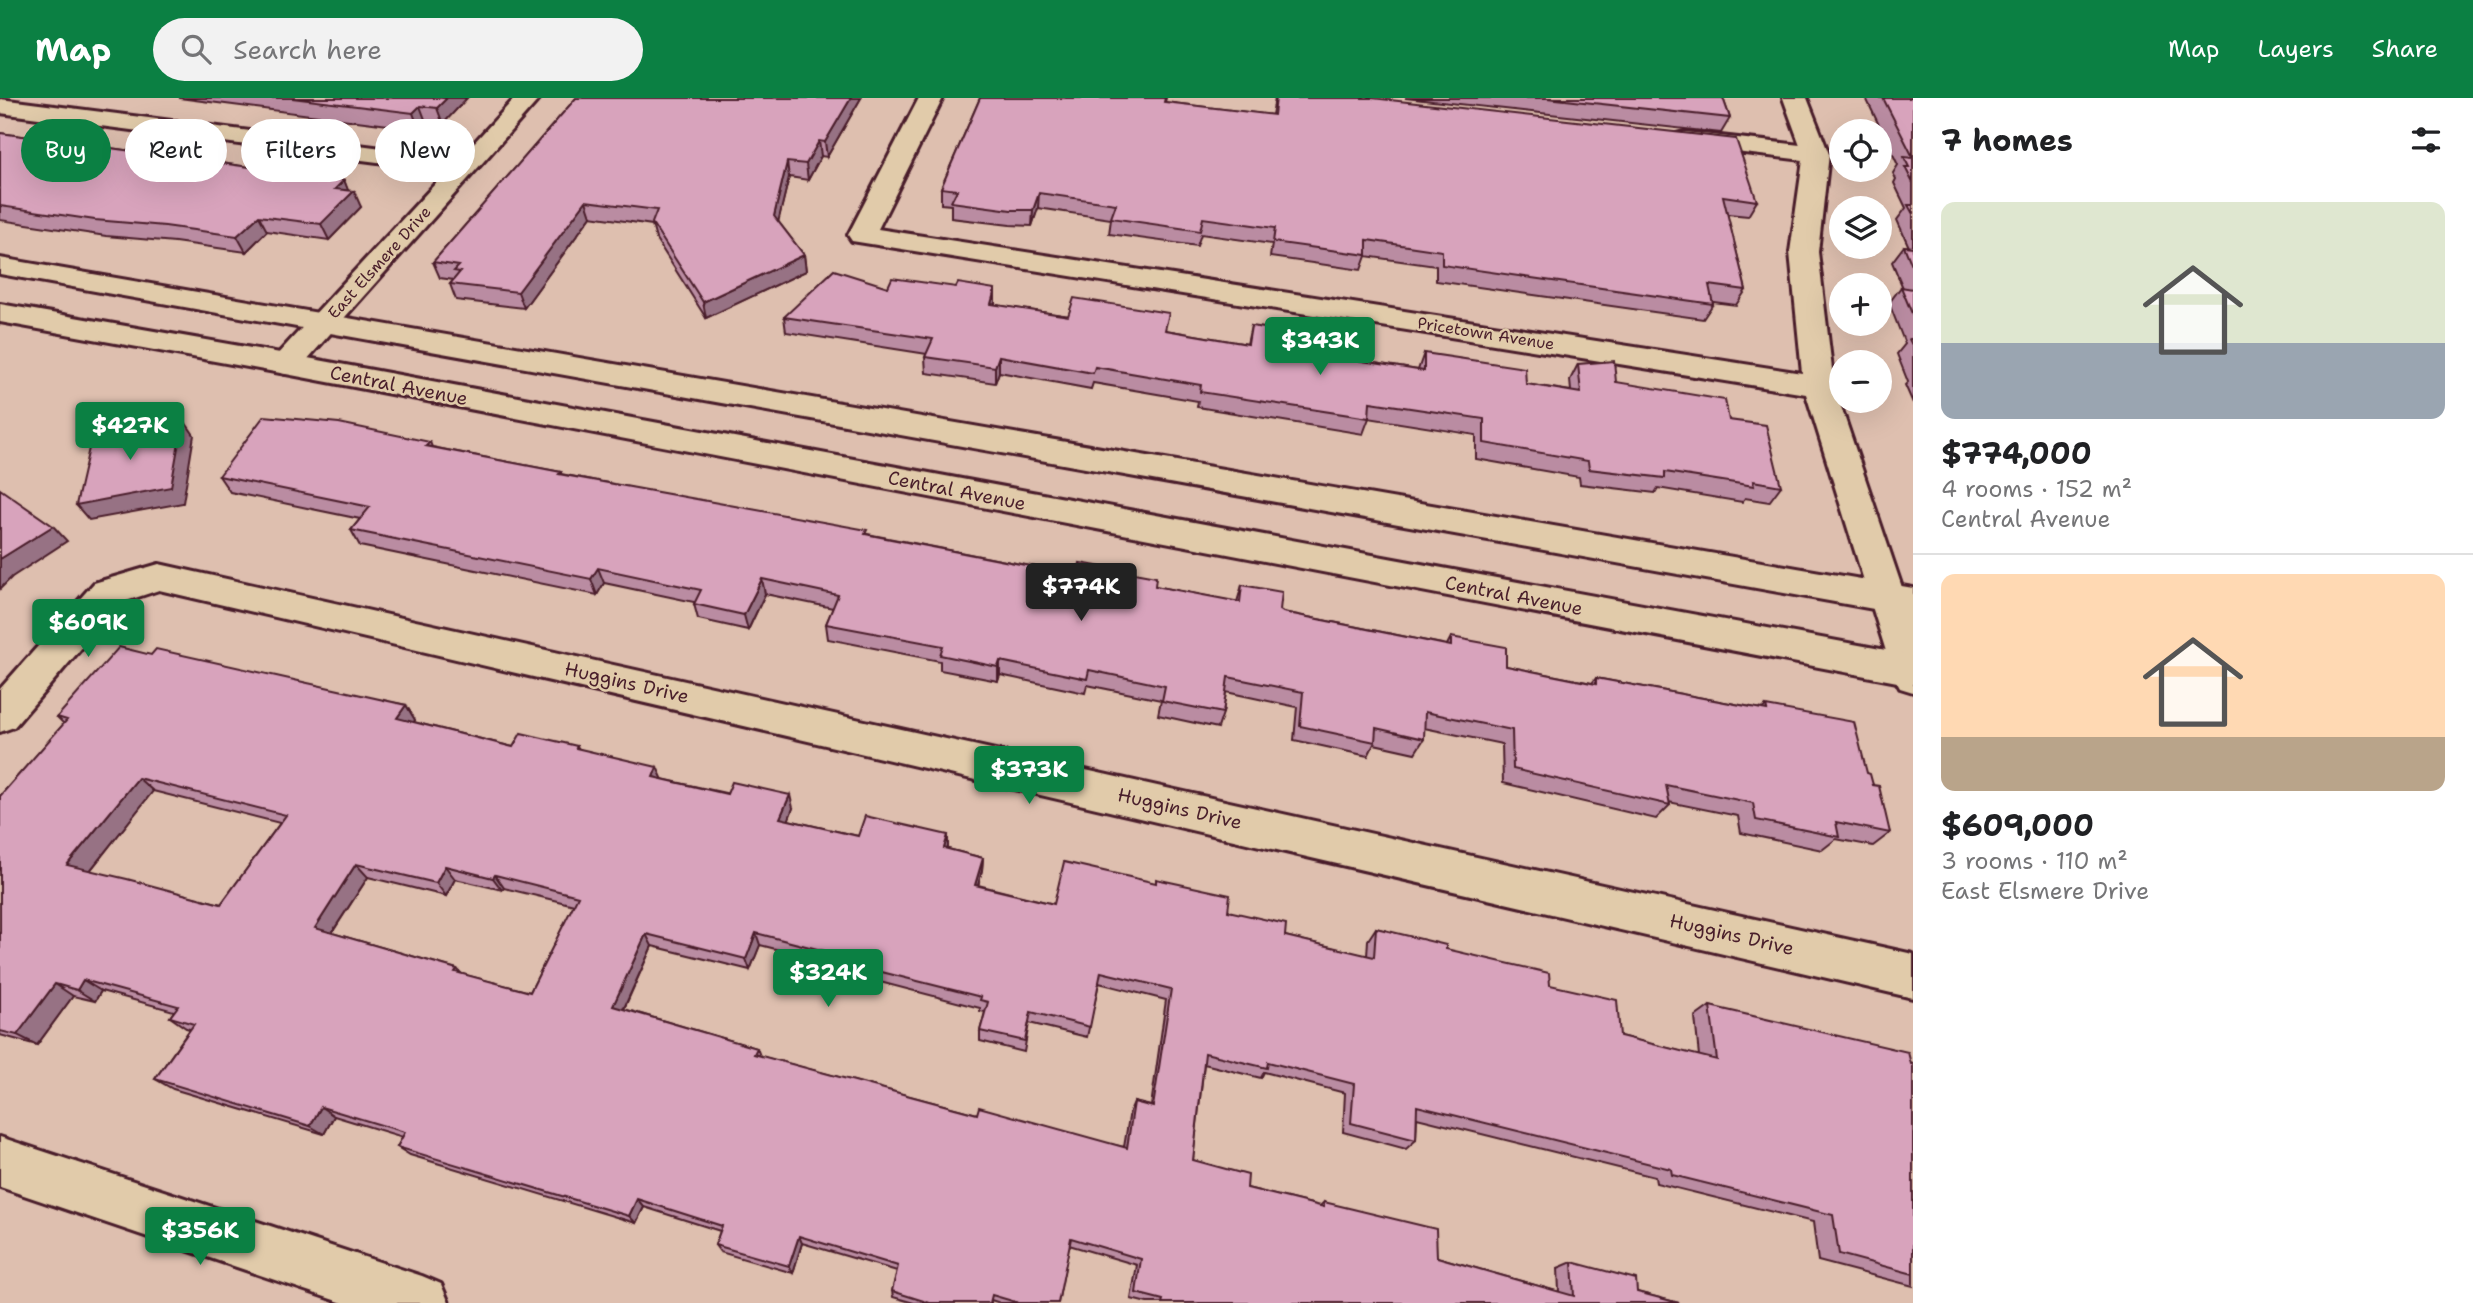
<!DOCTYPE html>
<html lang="en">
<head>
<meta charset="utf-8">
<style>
	:root { --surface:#fff; --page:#f2f2f2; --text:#202124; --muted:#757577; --line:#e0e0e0; --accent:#0b8043 }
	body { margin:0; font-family:"Shantell Sans",sans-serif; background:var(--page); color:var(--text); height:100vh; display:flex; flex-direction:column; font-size:26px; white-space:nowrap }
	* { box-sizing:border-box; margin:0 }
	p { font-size:23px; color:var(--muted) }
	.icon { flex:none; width:38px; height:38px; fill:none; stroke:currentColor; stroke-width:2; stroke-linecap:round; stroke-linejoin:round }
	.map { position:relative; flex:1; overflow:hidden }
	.side { display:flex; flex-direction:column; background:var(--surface); width:560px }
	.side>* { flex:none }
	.hud { position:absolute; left:21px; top:21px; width:665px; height:63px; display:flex; gap:14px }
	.controls { position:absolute; left:1829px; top:21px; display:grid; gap:14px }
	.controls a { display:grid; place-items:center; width:63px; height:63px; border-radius:50%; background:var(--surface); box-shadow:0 7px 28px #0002; font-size:35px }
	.price { position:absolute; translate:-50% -60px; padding:0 16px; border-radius:7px; background:var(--accent); color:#fff; font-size:23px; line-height:46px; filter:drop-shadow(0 2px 4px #0008) }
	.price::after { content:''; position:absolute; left:50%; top:42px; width:21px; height:16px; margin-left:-10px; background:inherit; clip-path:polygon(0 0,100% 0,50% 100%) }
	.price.on { background:#222; color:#fff }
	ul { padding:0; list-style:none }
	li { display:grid; align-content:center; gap:14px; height:371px; padding:0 28px }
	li+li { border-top:2px solid var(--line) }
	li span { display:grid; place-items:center; height:217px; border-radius:14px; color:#555 }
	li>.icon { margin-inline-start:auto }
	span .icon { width:126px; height:126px; fill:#fffc; stroke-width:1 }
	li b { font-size:30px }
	h2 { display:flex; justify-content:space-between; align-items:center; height:84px; padding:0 28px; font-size:30px }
	.chip { padding:0 24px; border-radius:32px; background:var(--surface); box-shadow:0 7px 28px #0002; font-size:24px; line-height:63px }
	.chip.on { background:var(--accent); color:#fff }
	header { display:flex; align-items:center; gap:42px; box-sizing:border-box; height:98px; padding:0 35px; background:var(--accent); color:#fff }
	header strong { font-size:33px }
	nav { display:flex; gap:38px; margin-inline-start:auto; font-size:24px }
	.search { width:490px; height:63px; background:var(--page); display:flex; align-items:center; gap:18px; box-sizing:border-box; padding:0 24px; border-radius:38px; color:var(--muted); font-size:26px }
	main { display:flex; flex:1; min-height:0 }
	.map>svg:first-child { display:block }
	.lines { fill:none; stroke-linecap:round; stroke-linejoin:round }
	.minor-casing { stroke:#4a1f2b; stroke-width:6 }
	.major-casing { stroke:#4a1f2b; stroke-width:6 }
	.minor { fill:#e1cbaa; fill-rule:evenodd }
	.major { fill:#e1cbaa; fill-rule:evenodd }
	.wall { fill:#ba8ca2; stroke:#4a1f2b; stroke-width:2; fill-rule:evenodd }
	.shaded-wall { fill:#977284; stroke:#4a1f2b; stroke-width:2 }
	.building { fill:#d8a3bc; stroke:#4a1f2b; stroke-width:2; fill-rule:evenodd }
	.labels { text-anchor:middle; stroke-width:5; stroke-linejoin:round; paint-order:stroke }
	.far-street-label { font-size:16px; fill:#4a1f2b; stroke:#e1cbaa }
	.street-label { font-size:19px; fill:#4a1f2b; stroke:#e1cbaa }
</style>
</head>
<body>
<header>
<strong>Map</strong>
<div class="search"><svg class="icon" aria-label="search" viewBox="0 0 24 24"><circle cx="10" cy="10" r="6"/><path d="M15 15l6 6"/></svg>Search here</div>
<nav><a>Map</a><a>Layers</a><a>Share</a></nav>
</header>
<main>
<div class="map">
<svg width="1913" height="1205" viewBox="0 0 1913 1205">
	<rect width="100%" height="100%" fill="#debfaf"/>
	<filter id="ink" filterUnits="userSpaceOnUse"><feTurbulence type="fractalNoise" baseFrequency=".0143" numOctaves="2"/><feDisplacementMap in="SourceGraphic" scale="14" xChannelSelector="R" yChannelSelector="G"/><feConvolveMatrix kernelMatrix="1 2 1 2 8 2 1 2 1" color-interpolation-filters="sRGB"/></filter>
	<g filter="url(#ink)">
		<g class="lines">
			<defs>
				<g id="minor">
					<path d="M515,0H540L297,273L286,276L275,273L271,266L275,259L447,73L0,15V1L460,60Z"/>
					<path d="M919,0H943L878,131L1802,275L1790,154L1803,62L1685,48L1676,46L1673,41L1676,36L1685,34L1800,47L1783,0H1807L1829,56L1818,154L1834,288L1913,522V594L1900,590L1894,579L1806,296L852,143L848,137Z"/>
					<path d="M159,466L1913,856V900L159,492L120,505L14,629L0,634V591L94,485Z"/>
					<path d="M0,1039L422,1178L441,1186L449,1205H343L0,1089Z"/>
				</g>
				<g id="major">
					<path d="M0,160L1913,490V518L0,176Z"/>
					<path d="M0,206L286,256L1913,557V587L286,276L0,224Z"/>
				</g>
			</defs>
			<use href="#minor" class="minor-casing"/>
			<use href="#major" class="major-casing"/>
			<use href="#minor" class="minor"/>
			<use href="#major" class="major"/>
		</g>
		<g class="wall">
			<path d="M179,0H467L443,26L426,24L419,31Z"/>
			<path d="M576,0H861L827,59L821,58L808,82L789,79L778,123L804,157L806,173L706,220L656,141L652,127L591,118L524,210L456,202L450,186L454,182L440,180L433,164Z"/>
			<path d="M980,0H1166L1165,4L1272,17L1275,0H1372L1757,103L1748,118L1727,116L1746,192L1736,207L1713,204V206L1703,221L1436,183V168L1366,158L1361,172L1270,159L1272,146L1201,136L1197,148L1109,136L1111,121L1038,110L1032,128L1010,127L951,120V107L941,106V90Z"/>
			<path d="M1405,0H1723L1730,20L1721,35Z"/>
			<path d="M1866,0H1913V305L1905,287L1908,284L1897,256L1905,246L1889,205L1901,189L1903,190L1892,164L1904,148L1909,149L1897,122L1906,110L1894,85L1896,81L1893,75L1898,67Z"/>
			<path d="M0,35L344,82L348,93L361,109L329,142L267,133L246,154L175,144L106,138L0,122Z"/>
			<path d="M888,189H956L995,207L1166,232L1247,246L1251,228L1343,260L1418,272L1424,255L1526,286L1571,293L1570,282L1578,266L1616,284L1729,322L1781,388L1769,404L1745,400L1742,404L1658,390L1655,395L1580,386L1579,379L1476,361V337L1369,320L1363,336L1197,309L1198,303L1093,285L1091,291L999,274L995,285L926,275L925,259L927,256L786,234L784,219Z"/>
			<path d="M430,344L432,349L561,374V376L1077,477L1155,488L1237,504L1242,487L1283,514L1447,547L1451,539L1506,568L1592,585L1596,580L1762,611L1766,608L1867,675L1873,687L1890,735L1873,748L1836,741L1822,752L1741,735L1738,718L1669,704L1670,707L1656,721L1503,685L1502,646L1424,630V641L1415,655L1374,646L1368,658L1294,642L1297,609L1226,594L1223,615L1218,630L1158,617L1161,602L1087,587L1085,595L1000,577L998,583L940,572V563L828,541L826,526L833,510L765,496L748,532L698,521L694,506V504L604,485L597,497L360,448L351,432L360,421L230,394L219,378Z"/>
			<path d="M151,557L406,607L415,622L414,624L513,649L577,648L579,651L662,681L793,710L788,722L858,738L948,737V751L983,760L982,772L978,787L1054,806L1228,813L1285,838L1367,858L1368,842L1376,830L1446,851L1550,887L1620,938L1699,958L1695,919L1710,908L1913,966V1188L1818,1163L1813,1124L1656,1085L1655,1079L1417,1020L1416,1042L1406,1051L1343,1034L1345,995L1264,974L1261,980L1204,966L1193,1062L1247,1090L1320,1108L1324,1104L1437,1159L1559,1194L1558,1170L1572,1164L1637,1194L1679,1205H1147L1131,1201L1137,1167L1069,1147L1058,1205H1000L991,1202V1205H914L893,1199L892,1193L897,1173L802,1145L793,1175L720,1154L715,1147L720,1133L644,1109L636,1125L410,1057L397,1049L403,1039L334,1018L324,1036L173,991L155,981L190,931L186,930L170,919L174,913L101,893L95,903L73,898L37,947L0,937V698L64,626L57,619ZM153,693L280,725L221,806L90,773ZM368,779L446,798L455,781L502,792L504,790L574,807L530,894L462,876L457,871L332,835ZM760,847L847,869L849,876L980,910V913L985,914L980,933V943L1024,954L1029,925L1087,939L1099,885L1166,902L1151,1008L1134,1004L1130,1013L1124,1049L977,1016L760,958L757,950L624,911L652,848L750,872Z"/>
		</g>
		<g class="shaded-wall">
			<path d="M447,0H467L443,26L437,10Z"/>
			<path d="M851,0H861L827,59L825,44Z"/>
			<path d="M420,8L426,24L419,31L413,15Z"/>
			<path d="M819,43L821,58L808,82L806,66Z"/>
			<path d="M787,64L789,79L776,133L774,118Z"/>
			<path d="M344,82L350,97L354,93L361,109L329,142L321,126L335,91Z"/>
			<path d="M1039,95L1038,110L1032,128L1033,112Z"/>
			<path d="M586,103L591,118L524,210L518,194Z"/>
			<path d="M259,118L267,133L246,154L237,138Z"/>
			<path d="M804,157L806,173L706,220L703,204Z"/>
			<path d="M995,191V207L991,206Z"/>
			<path d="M999,258V274L995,285V269Z"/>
			<path d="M183,321L194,337L183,405L89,422L76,407Z"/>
			<path d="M53,428L67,443L12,479L0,491V461Z"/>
			<path d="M598,470L604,485L597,497L591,481Z"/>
			<path d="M762,481L765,496L748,532L744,517Z"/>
			<path d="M1000,563V577L998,583V569Z"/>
			<path d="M406,607L415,622L407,634L397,620Z"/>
			<path d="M657,669L663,682L653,679Z"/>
			<path d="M138,680L153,693L84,780L67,767Z"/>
			<path d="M790,697L793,710L784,734L780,720Z"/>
			<path d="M948,737V750L944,763V750Z"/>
			<path d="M983,760L982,772L975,799V787Z"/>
			<path d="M356,766L368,779L327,842L315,830Z"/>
			<path d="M445,768L455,781L446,798L436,785Z"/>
			<path d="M495,777L504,790L502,792L493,780Z"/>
			<path d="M756,835L760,847L750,872L746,861Z"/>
			<path d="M646,836L652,848L620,919L613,908Z"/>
			<path d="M83,882L101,893L95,903L77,892Z"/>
			<path d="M55,886L73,898L37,947L17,937Z"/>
			<path d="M321,1009L334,1018L324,1036L310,1028Z"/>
			<path d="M637,1101L644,1109L636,1125L629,1118Z"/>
			<path d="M799,1138L802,1145L793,1175L789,1168Z"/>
		</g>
		<g class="building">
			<path d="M292,0H447L437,10L420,8L413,15Z"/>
			<path d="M576,0H851L825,44L819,43L806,66L787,64L774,118L804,157L703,204L652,125L657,112L586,103L518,194L450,186L460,174L454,173L459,168L433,164Z"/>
			<path d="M980,0H1165L1164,4L1274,17L1276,0H1372L1736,41L1757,103L1723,98L1746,192L1709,187L1713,206L1442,167V153L1367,142V157L1273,144L1275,130L1203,120L1200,133L1111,120L1116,106L1039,95L1033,112H1011L951,104L957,92L941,90Z"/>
			<path d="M1547,0H1723L1730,20Z"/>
			<path d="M1883,0H1913V59Z"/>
			<path d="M0,35L344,82L335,91L354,93L321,126L259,118L237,138L165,128L95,122L0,108Z"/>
			<path d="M1904,59L1913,60V85L1905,69H1909Z"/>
			<path d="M1908,107H1913V116Z"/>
			<path d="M1904,148L1913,149V170Z"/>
			<path d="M834,172L888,189L892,180L956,189L958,185L995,191L991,206L1068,218L1074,200L1169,215L1165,232L1248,246L1251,228L1344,242L1343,260L1424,273V255L1525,270L1526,286L1581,295L1578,266L1614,263L1616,284L1725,302L1729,322L1766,327L1781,388L1753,383L1754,388L1665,374V380L1589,371L1588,363L1484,345V321L1370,304L1369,320L1200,294L1201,287L1095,269L1093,275L999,258L995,269L925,259L933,241L784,219Z"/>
			<path d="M1901,189L1913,191V218Z"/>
			<path d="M1909,241H1913V249Z"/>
			<path d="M264,318L339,325L430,344L426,348L561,374L559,376L867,432L865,436L1077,477L1080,465L1156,479L1155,488L1240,504L1242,487L1282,494L1280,512L1283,514L1451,548V539L1506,549V568L1596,586V580L1767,612L1766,608L1854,624L1867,675L1870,676L1873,687L1879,688L1890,735L1836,724L1839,739L1756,722L1753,705L1666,687L1670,707L1513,671L1512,632L1425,614L1424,641L1376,630L1375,644L1300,628L1303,594L1228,579L1223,615L1162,603L1165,588L1089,572L1087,581L1000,563L998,569L940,557L943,548L826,526L838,497L762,481L744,517L694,506L701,492L598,470L591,481L351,432L370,409L219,378Z"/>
			<path d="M183,321L171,389L76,407L92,337Z"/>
			<path d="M0,391L53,428L0,461Z"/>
			<path d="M119,549L151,557L156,551L406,607L397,620L513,649L521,635L577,648L576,650L657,669L653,679L727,696L732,684L790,697L780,720L858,738L865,718L948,737L944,750L983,760L975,787L1054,806L1064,764L1156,785V781L1230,797L1228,813L1286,826L1285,838L1374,859L1376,830L1446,847V851L1549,875L1550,887L1617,902L1620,938L1717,962L1710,908L1908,954L1911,966H1913V1176L1839,1156L1833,1117L1672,1077L1671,1071L1417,1008L1416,1042L1351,1025L1354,986L1268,964L1267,970L1205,955L1193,1062L1248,1077L1247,1090L1324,1109V1104L1436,1131L1437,1159L1574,1198L1572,1164L1636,1181L1637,1194L1679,1205H1162L1163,1202L1136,1195L1141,1161L1071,1140L1058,1205H1019L992,1197L990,1205H930L892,1193L898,1168L799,1138L789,1168L715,1147L722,1128L637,1101L629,1118L397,1049L405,1034L321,1009L310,1028L155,981L194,926L170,919L178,908L83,882L77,892L55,886L17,937L0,933V698L67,622L57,619ZM138,680L286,717L221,806L127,781L67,767ZM356,766L436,785L445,768L493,780L495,777L578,798L530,894L455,874L457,871L315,830ZM756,835L848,859L846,865L981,899L980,902L988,904L980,933L1025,943L1031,914L1090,929L1101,874L1171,891L1153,1009L1134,1004L1127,1050L979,1009L977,1016L754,956L757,950L613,908L646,836L746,861Z"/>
		</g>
	</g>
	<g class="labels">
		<g class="far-street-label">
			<text transform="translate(379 164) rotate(-48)" y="6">East Elsmere Drive</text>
			<text transform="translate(1486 235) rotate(9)" y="6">Pricetown Avenue</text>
		</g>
		<g class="street-label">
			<text transform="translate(399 287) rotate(11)" y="7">Central Avenue</text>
			<text transform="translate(957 392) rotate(11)" y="7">Central Avenue</text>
			<text transform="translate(1514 497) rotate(11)" y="7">Central Avenue</text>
			<text transform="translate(627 584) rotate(13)" y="7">Huggins Drive</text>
			<text transform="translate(1180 710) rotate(13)" y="7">Huggins Drive</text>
			<text transform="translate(1732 836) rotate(13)" y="7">Huggins Drive</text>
		</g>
	</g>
</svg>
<div class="controls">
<a><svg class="icon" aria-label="locate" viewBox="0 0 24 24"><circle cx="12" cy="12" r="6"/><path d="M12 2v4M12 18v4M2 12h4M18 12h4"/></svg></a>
<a><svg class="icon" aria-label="layers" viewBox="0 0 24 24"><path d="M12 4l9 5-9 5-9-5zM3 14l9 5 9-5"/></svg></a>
<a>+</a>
<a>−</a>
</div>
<b class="price" style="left:1320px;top:279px">$343K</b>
<b class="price" style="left:130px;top:364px">$427K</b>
<b class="price on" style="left:1081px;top:525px">$774K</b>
<b class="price" style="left:88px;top:561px">$609K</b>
<b class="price" style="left:1029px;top:708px">$373K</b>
<b class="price" style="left:828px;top:911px">$324K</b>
<b class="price" style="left:200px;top:1169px">$356K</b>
<div class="hud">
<a class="chip on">Buy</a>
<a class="chip">Rent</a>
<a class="chip">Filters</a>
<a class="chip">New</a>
</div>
</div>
<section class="side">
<h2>7 homes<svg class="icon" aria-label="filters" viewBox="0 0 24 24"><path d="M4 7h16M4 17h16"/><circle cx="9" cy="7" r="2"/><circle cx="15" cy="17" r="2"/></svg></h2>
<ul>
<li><span style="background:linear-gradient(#dfe7d0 65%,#9aa5b1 0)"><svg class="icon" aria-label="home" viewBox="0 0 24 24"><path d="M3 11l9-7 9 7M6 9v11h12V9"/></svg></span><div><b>$774,000</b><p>4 rooms · 152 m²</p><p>Central Avenue</p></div></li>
<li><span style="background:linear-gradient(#ffd9b3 75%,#b9a48a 0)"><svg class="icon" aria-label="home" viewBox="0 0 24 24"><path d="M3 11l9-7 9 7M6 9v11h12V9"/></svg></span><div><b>$609,000</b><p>3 rooms · 110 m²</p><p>East Elsmere Drive</p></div></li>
</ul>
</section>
</main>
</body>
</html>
